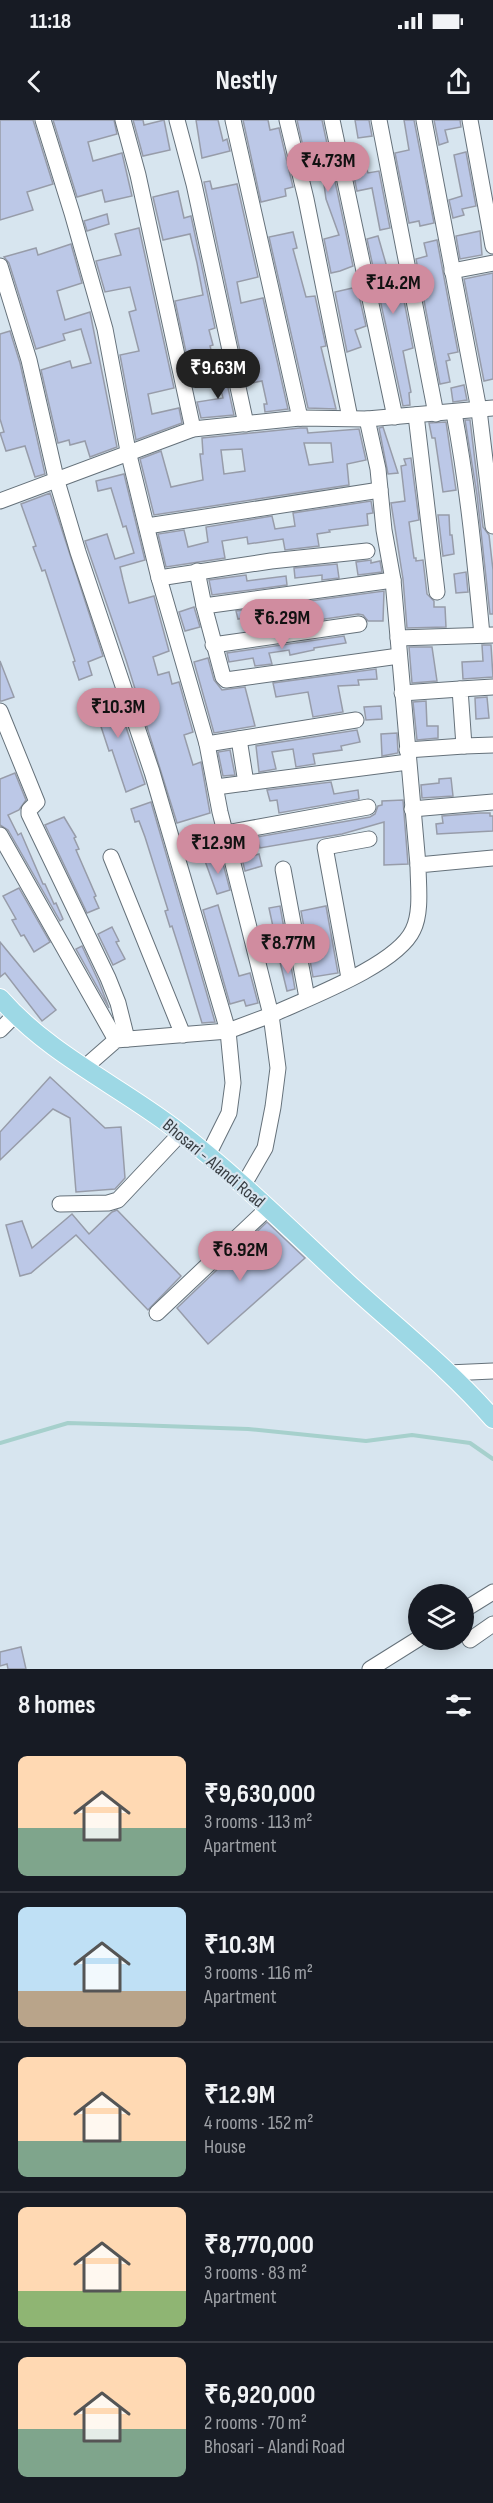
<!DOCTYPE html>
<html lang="en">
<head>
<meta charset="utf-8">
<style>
	:root { --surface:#171b24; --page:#20242c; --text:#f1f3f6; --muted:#9ea1a6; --line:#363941; --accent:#d08c9f }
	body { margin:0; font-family:"Sofia Sans Condensed",sans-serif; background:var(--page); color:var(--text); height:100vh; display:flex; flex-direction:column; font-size:22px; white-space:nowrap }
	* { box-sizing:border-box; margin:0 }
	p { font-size:20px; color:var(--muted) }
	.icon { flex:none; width:33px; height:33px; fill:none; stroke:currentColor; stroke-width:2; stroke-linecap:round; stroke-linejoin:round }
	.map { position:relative; height:1549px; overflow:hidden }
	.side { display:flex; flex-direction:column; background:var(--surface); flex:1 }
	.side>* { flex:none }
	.controls { position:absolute; left:408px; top:1464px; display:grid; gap:12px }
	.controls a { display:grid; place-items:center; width:66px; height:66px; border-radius:50%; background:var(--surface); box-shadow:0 3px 15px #0003; font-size:30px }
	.price { position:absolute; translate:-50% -51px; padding:0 14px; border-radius:21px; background:var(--accent); color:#111; font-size:20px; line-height:39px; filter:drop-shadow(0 2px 3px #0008) }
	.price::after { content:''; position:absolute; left:50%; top:36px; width:18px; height:14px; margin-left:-9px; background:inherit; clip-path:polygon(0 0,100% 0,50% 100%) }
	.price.selected { background:#222; color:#fff }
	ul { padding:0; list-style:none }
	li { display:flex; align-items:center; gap:18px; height:150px; padding:0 18px }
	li+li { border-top:2px solid var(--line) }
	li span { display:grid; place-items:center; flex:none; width:168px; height:120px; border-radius:9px; color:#555 }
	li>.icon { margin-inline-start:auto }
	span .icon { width:72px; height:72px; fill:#fffc; stroke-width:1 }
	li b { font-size:26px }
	h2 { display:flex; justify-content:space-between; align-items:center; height:72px; padding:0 18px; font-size:26px }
	.status { display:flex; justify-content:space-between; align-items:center; height:42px; padding:0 30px; background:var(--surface); direction:ltr }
	.status svg { height:16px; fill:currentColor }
	header { display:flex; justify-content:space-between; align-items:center; height:78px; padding:0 18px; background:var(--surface); font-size:27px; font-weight:700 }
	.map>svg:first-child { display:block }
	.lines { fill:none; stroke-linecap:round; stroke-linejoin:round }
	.stream { stroke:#a6d0cc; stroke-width:4 }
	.building { fill:#bcc8e7; stroke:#979ca9; stroke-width:1.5; fill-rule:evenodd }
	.minor-casing { stroke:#65717a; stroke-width:17 }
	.major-casing { stroke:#fff; stroke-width:20 }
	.minor { stroke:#fff; stroke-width:15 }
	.major { stroke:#9dd8e5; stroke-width:18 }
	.labels { text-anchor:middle; stroke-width:4.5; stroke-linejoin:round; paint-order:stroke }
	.street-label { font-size:18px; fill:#373c41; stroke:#d7e5ef }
</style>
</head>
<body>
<div class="status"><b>11:18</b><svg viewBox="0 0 49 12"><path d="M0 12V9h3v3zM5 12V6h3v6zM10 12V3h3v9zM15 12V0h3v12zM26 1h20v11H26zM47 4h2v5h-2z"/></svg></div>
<header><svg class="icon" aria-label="back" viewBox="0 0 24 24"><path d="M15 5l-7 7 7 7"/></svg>Nestly<svg class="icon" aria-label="share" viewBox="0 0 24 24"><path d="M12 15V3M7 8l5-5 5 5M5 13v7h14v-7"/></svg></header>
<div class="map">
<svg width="493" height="1549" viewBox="0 0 493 1549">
	<rect width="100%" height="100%" fill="#d7e5ef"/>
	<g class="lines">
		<path class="stream" d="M0,1323L68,1303L135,1305L248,1309L366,1321L412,1315L470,1323L493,1339"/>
	</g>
	<g class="building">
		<path d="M0,0H33L53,64L27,72L33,90L0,100Z"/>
		<path d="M53,0H114L117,14L88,22L93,41L122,33L132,76L105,82L102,70L77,77Z"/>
		<path d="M133,0H143L144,5L164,0L170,30L143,36Z"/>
		<path d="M196,0H218L223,21L227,19L230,31L202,38Z"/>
		<path d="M243,0H268L270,10L279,8L293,67L285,69L286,76L261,82Z"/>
		<path d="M297,0H322L353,146L340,151L331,153L324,119L339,115L326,79L323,57L315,32L305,35Z"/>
		<path d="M355,0H369L372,16L358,18Z"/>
		<path d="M404,0H414L434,103L420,106L419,101L409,103L395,33L409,30Z"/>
		<path d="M434,0H460L461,7L445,10L448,22L439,25Z"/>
		<path d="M466,32L476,86L462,89L464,95L453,98L449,80L462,76L454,35Z"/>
		<path d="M362,35L368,53L379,51L390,108L380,110L372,68L357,71L350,38Z"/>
		<path d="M210,61L212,69L237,64L258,157L237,162L241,183L263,178L288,289L265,292L264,284H267L262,261L247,264L204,62Z"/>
		<path d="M178,71L184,98L191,96L215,208L209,210L213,225L210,226L214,241L189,246L175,181L203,175L197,143L190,114L163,120L153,77Z"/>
		<path d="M107,94L109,104L87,111L84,101Z"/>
		<path d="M139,108L174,268L148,274L152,294L179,288L182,303L136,320L120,235L139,231L129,192L136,190L130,167L105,172L96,141L121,135L115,114Z"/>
		<path d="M480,111L482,135L460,139L456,116Z"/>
		<path d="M293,112L297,128L293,129L306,177L315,176L326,226L321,227L336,289L308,288L269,117Z"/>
		<path d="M378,116L388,151L398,149L413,228L403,231L411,272L409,273L410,285L403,286L367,119Z"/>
		<path d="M437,120L458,232L448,234L450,240L446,241L450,262L440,264L416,139L427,136L424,123Z"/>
		<path d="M71,124L82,163L57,171L65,200L90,192L117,327L90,337L85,321L70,325L69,320L58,323L41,250L70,241L72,248L91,243L81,209L63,214L65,220L36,229L9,143L4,137L36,128L38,135Z"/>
		<path d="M493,153V259L484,261L464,159Z"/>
		<path d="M357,167L366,206L355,210L361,227L347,232L335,172Z"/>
		<path d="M10,211L20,243L45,354L35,357L25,326L6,331L0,313L4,312L0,299V214Z"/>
		<path d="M223,245L234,295L201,298L197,282L223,278L215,247Z"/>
		<path d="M464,265L467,280L453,282L451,268Z"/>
		<path d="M465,300H470L483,407L489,415L493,450V494H490L477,375Z"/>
		<path d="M446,302L456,370L443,372L435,318H432L429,303Z"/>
		<path d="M383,307L398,353L388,354L379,308Z"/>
		<path d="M300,308H307L308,313L359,309L366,340L347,344L349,365L154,395L140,339L161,331L171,367L203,360L200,334H203L202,318ZM304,323H331L333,342L309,345ZM242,329L245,351L224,354L221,330Z"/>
		<path d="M411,338L419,400L409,402L414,438H416V441L423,440L427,474L434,481V487H445L446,507L407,508L403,459L391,383L405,381L401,346L406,345L404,339Z"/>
		<path d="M124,354L145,440L120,447L123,460L129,483L154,476L169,531L153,537L158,555L169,552L172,564L179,562L193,612L184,615L193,645L201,642L210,693L177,703L126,540L85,421L107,414L115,439L134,433L126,406L123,407L111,368L98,371L96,361Z"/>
		<path d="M50,373L103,536L88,542L92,555L79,560L73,542L75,541L45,450L42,451L33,427L36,426L21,384Z"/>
		<path d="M371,381L373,393L367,394L368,405L329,410L330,412L317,414L319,426L285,430L283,419L248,424L247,417L222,421L225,438L166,447L158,414L184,410L188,427L208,422L206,407L272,396L275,409L295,406L293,393Z"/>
		<path d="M438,395H449L450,415H452L454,434L443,436Z"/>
		<path d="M371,440V443L380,441L382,452L358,455L356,442Z"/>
		<path d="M337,444L339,458L322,460V455L295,458L294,448Z"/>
		<path d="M466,452L468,472L456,473L454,454Z"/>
		<path d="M246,455L247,461L286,456L287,465L212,475L209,460Z"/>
		<path d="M384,471L383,501H368L363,495L358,494L265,508L263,494L238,499L236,491Z"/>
		<path d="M194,487L200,507L185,511L179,492Z"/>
		<path d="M344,516L346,523L314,528V530L290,535L289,530L269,533L272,544L255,546L253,538L229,542L227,533Z"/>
		<path d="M482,525H491L493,557L463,559L462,542L483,541Z"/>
		<path d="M409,527H432L437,561L412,563Z"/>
		<path d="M208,538L214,560L222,570L245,567L255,606L214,613L194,542Z"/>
		<path d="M0,541L14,577L2,581H0Z"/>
		<path d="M376,549L377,559L358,560L359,565L338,566L343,592L313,597L308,572L276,577L273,563Z"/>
		<path d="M103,569L106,577L115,574L145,664L126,672L112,630L109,631L90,573Z"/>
		<path d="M487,577L489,598L476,599L475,578Z"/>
		<path d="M426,581L427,606H438V618L417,620L413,582Z"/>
		<path d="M381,586L382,599L366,600L364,587Z"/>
		<path d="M357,610L360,622L341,626L342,630L313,634L315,644L296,647L293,629L272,632L276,649L259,652L256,626Z"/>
		<path d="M397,613L398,633L382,636L381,614Z"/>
		<path d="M230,630L235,655L223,656L218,632Z"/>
		<path d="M15,653L26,680L19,690L8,695L18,715L21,713L43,764H45L54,784L56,783L63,799L60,801L8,710L0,705V659Z"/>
		<path d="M451,658L453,676L422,678L421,665L439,663V659Z"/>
		<path d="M331,662L334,674L358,670L359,679L279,693L277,680L270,681L267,670Z"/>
		<path d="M403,680L408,744L384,745V702L342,714L260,728L257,717L370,697L375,694L378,686L382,685V681Z"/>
		<path d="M151,682L215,902L202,903L180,831L172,806L170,807L165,791L168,790L145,717L139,701L135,702L131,689Z"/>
		<path d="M480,693H490V696H493V711L437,714L436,704L443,703L442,696Z"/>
		<path d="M64,697L76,717L74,718L79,729L76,730L96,776L94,777L99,788L87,793L45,705Z"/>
		<path d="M259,734L262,746L245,751L242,739Z"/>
		<path d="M221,736L230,770L217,774L205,741Z"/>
		<path d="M19,768L50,822L34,832L24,815L21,816L12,800L16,799L3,776Z"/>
		<path d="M218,785L239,856L250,853L258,883L246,886L244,880L230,884L203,790Z"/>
		<path d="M280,786L285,814L275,816L269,788Z"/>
		<path d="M326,786L338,853L313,857L301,791Z"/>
		<path d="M112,807L119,821L116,822L125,839L113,845L98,814Z"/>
		<path d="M0,822L56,890L42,901L5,853L0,857Z"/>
		<path d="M82,826L99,862L109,888L76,829Z"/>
		<path d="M290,840L295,869L287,871L280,842Z"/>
		<path d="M50,957L105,1008L121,1007L125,1058L115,1069L76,1072L70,998L53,989L0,1040V1012Z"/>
		<path d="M117,1090L181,1156L148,1190L76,1115L31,1153L20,1156L6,1105L22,1101L32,1128L72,1094L89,1114L112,1092Z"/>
		<path d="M267,1102L305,1138L208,1224L177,1188Z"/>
		<path d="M21,1527L26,1549H8L7,1544L0,1546V1532Z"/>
	</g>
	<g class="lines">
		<defs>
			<g id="minor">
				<path d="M43,0L72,93L105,209L128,331L159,458L207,624L220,692L271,895L228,911L116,920L84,948"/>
				<path d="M123,0L138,55L193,309"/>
				<path d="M177,0L194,64L246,304"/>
				<path d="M233,0L300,298"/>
				<path d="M287,0L306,79L350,298"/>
				<path d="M332,0L395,297"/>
				<path d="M379,0L436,294"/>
				<path d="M424,0L479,290L493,406"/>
				<path d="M470,0L493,126"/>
				<path d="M0,146L29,240L56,358L78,432L152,652L228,911L233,963L229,993L208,1035"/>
				<path d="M452,151L493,143"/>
				<path d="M454,293C468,367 475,441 482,515"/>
				<path d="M416,295L437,472"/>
				<path d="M367,299L378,349L384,410L393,460L418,745"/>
				<path d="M0,381L193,309L300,298L367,299L493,288"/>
				<path d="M147,406L380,370"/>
				<path d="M197,451L204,486"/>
				<path d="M159,458L271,441L367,431"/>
				<path d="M393,460L204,486L223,557L226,560L399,536"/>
				<path d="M398,518L493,515"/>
				<path d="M213,525L359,504"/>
				<path d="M493,567L460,569L464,626L493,625"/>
				<path d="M402,573L460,569"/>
				<path d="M0,591L37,682L29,690V694L108,858L118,883L127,919"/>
				<path d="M239,619L246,663"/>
				<path d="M207,624L356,600"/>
				<path d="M407,630L464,626"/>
				<path d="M216,667L408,642"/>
				<path d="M412,689L493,682"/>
				<path d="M226,713L368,687"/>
				<path d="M0,715L116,920"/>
				<path d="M111,737L183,915"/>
				<path d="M283,749L307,878"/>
				<path d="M349,858L325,727L369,719"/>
				<path d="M0,910L15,895"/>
				<path d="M243,1066L265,1028L273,987L278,948L271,895C308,878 397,845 413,810C422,792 418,764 418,745L493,738"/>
				<path d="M60,1084L108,1083L118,1080L181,1013"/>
				<path d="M157,1193L267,1089"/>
				<path d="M448,1253L493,1251"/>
				<path d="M464,1490L493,1472"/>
				<path d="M470,1520L493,1504"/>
				<path d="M370,1549L418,1519"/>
			</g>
			<path id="major" d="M0,878C49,934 116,964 174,1008C236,1055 291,1110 347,1162C396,1207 450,1249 493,1299"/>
		</defs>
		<use href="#minor" class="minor-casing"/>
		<use href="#major" class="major-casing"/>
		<use href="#minor" class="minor"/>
		<use href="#major" class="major"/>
	</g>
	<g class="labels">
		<g class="street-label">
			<text transform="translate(214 1043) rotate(40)" y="6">Bhosari - Alandi Road</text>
		</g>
	</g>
</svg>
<div class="controls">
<a><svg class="icon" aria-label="layers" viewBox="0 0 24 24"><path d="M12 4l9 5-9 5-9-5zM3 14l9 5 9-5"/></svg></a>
</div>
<b class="price" style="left:328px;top:73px">₹4.73M</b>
<b class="price" style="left:393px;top:195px">₹14.2M</b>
<b class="price selected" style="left:218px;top:280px">₹9.63M</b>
<b class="price" style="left:282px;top:530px">₹6.29M</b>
<b class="price" style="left:118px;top:619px">₹10.3M</b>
<b class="price" style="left:218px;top:755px">₹12.9M</b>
<b class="price" style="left:288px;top:855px">₹8.77M</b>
<b class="price" style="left:240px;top:1162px">₹6.92M</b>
</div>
<section class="side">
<h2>8 homes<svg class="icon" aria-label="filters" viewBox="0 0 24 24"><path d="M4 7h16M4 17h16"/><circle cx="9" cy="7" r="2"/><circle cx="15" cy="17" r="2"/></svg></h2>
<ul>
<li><span style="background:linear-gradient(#ffd9b3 60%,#7fa58c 0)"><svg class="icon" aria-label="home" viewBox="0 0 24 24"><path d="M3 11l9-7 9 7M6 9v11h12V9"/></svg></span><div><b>₹9,630,000</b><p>3 rooms · 113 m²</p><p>Apartment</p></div></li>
<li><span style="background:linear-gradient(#bfe0f5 70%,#b9a48a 0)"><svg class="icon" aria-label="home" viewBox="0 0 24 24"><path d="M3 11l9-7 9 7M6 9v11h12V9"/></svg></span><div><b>₹10.3M</b><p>3 rooms · 116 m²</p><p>Apartment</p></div></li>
<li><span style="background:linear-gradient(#ffd9b3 70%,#7fa58c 0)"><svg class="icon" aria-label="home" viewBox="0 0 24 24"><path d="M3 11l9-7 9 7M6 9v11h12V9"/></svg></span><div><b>₹12.9M</b><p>4 rooms · 152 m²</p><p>House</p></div></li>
<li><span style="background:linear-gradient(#ffd9b3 70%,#8fb573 0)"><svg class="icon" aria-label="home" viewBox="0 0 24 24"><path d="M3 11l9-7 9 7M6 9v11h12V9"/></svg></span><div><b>₹8,770,000</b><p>3 rooms · 83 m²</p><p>Apartment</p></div></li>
<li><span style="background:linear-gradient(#ffd9b3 60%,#7fa58c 0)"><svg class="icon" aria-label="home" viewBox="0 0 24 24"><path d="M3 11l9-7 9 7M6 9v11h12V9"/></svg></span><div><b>₹6,920,000</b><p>2 rooms · 70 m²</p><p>Bhosari - Alandi Road</p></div></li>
</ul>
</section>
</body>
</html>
